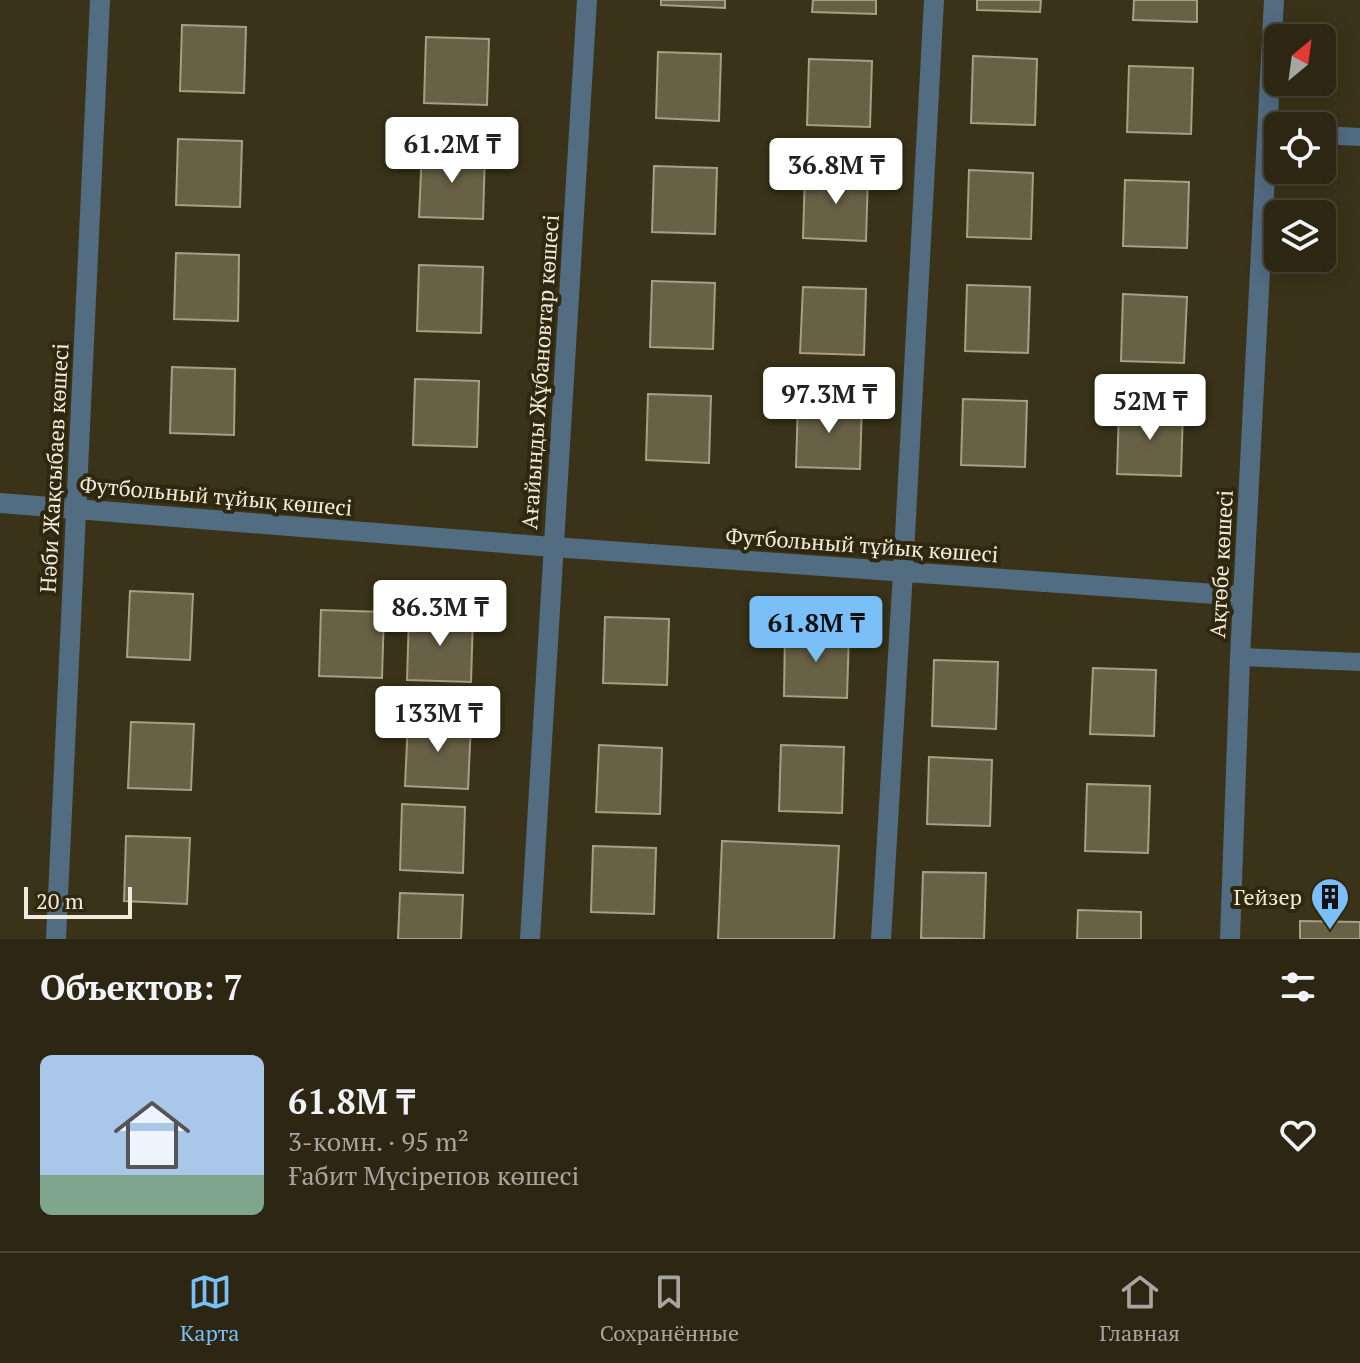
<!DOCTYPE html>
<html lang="ru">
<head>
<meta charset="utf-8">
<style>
	:root { --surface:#2c2613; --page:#383221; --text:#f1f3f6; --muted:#a6a5a0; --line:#484333; --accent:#7abff8 }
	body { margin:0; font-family:"PT Serif",serif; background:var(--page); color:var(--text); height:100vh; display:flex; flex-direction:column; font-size:30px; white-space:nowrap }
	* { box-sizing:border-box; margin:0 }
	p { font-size:26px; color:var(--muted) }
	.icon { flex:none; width:44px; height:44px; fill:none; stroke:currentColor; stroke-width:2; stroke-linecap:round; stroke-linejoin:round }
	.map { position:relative; height:939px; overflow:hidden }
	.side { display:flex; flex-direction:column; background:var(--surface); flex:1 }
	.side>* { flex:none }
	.needle { width:52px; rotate:29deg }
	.controls { position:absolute; left:1264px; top:24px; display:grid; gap:16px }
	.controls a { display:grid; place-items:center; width:72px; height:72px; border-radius:12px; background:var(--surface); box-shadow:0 4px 20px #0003,0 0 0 2px var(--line); font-size:40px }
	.scale { position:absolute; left:24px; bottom:20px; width:108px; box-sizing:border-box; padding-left:8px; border:4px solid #efeadb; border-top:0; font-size:22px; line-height:28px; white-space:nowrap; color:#efeadb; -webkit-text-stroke:6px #30280e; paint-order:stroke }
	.price { position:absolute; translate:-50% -68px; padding:0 18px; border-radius:8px; background:#fff; color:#222; font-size:26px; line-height:52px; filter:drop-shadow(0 2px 4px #0008) }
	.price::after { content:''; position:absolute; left:50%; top:48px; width:24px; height:18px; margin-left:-12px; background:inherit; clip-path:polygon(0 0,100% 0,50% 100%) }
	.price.on { background:var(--accent); color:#111 }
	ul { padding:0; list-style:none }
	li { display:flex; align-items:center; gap:24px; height:200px; padding:0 40px }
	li+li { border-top:2px solid var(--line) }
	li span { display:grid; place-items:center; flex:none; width:224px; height:160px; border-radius:12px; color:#555 }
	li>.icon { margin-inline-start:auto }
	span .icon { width:96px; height:96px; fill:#fffc; stroke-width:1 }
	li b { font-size:34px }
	h2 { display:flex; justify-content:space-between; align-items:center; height:96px; padding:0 40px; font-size:34px }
	.menu { display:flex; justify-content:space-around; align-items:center; height:112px; border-top:2px solid var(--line); background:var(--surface); font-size:22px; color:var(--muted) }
	.menu a { display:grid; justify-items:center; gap:4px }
	.menu .on { color:var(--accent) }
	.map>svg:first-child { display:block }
	.building { fill:#696146; stroke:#a89f82; stroke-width:2 }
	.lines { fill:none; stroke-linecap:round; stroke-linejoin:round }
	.service { stroke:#526c82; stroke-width:18 }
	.minor { stroke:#526c82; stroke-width:20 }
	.tertiary { stroke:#526c82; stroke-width:20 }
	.labels { text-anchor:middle; stroke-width:8; stroke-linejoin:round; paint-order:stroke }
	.street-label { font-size:22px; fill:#efeadb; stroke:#30280e }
	.poi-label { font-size:22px; fill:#efeadb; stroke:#30280e; text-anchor:end }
</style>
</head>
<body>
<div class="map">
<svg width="1360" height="939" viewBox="0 0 1360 939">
	<rect width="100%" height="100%" fill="#3a3319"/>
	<g class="building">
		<path d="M661,0H725V8L661,5Z"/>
		<path d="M813,0H876V14L812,12Z"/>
		<path d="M977,0H1041L1040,12L977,10Z"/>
		<path d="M1134,0H1197V22L1133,20Z"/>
		<path d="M182,25L246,27L244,93L180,91Z"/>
		<path d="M426,37L489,39L487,105L424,103Z"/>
		<path d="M658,52L721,54L719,121L656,118Z"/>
		<path d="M973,56L1037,59L1035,125L971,123Z"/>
		<path d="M809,59L872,61L870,127L807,125Z"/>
		<path d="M1129,66L1193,68L1191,134L1127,132Z"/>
		<path d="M178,139L242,141L240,207L176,205Z"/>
		<path d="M422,150L485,153L483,219L419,217Z"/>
		<path d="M654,166L717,168L715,234L652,232Z"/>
		<path d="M969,170L1033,173L1031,239L967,237Z"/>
		<path d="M805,172L868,174L866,241L803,238Z"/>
		<path d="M1125,180L1189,182L1187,248L1123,246Z"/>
		<path d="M176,253L239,255L238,321L174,319Z"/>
		<path d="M419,265L483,267L481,333L417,331Z"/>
		<path d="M652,281L715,283L713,349L650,347Z"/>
		<path d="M967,285L1030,287L1028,353L965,351Z"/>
		<path d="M803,287L866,289L864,355L800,353Z"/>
		<path d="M1123,294L1187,297L1184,363L1121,361Z"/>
		<path d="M172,367L235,369L234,435L170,433Z"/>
		<path d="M415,379L479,381L477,447L413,445Z"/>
		<path d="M648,394L711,396L709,463L646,460Z"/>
		<path d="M963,399L1027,401L1025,467L961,465Z"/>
		<path d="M798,401L862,403L860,469L796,467Z"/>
		<path d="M1119,408L1183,410L1181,476L1117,474Z"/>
		<path d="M130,591L193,594L190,660L127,657Z"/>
		<path d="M321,610L384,612L382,678L319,676Z"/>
		<path d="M409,615L473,617L471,682L407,680Z"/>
		<path d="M605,617L669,619L667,685L603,683Z"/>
		<path d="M785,630L849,632L847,698L784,696Z"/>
		<path d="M934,660L998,662L996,729L932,726Z"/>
		<path d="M1093,668L1156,670L1154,736L1090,734Z"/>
		<path d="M408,720L471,723L468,789L405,786Z"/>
		<path d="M131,722L194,724L191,790L128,788Z"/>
		<path d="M599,745L662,748L660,814L596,812Z"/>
		<path d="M781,745L844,747L842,813L779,811Z"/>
		<path d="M929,757L992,760L990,826L927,824Z"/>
		<path d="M1087,784L1150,786L1148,853L1085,851Z"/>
		<path d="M402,804L465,807L463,873L400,870Z"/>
		<path d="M126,836L190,838L187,904L124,901Z"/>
		<path d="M722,841L839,846L834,939H718Z"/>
		<path d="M593,846L656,848L654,914L591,912Z"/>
		<path d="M923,872L986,873L984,939L921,938Z"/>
		<path d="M400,893L463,895L461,939H398Z"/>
		<path d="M1078,910L1141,912V939H1077Z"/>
		<path d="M1300,921L1360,922V939H1300Z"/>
	</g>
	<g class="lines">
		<g class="service">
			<path d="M1322,135L1360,137"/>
			<path d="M1240,657L1360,662"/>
		</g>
		<g class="minor">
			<path d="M0,503L553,547L1243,596"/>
			<path d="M56,939L100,0"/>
			<path d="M881,939L903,572L934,0"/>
			<path d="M1230,939L1240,657L1274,0"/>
		</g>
		<path class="tertiary" d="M530,939L587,0"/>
	</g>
	<defs>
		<symbol id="building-pin" viewBox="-11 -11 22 30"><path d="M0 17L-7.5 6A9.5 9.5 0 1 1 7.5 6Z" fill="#7abff8" stroke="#30280e"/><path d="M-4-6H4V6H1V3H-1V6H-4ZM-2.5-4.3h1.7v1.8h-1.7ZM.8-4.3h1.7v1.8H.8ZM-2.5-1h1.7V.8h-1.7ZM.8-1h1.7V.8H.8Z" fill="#111"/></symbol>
	</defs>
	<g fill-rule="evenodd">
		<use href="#building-pin" x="1308" y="875" width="44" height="60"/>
	</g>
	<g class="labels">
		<g class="street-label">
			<text transform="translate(540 372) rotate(-86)" y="8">Ағайынды Жұбановтар көшесі</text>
			<text transform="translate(54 468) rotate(-87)" y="8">Нәби Жақсыбаев көшесі</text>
			<text transform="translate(216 496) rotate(5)" y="8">Футбольный тұйық көшесі</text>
			<text transform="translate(862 545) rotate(4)" y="8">Футбольный тұйық көшесі</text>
			<text transform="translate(1221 564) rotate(-87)" y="8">Ақтөбе көшесі</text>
		</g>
		<g class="poi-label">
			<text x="1302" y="905">Гейзер</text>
		</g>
	</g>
</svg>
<div class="controls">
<a><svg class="needle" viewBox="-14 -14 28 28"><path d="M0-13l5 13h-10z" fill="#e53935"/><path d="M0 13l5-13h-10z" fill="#a6a5a0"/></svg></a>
<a><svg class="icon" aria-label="locate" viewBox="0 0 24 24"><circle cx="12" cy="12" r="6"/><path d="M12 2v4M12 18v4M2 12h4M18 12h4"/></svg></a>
<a><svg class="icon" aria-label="layers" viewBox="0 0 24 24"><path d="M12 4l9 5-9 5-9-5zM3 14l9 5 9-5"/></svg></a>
</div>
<div class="scale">20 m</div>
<b class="price" style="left:452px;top:185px">61.2M ₸</b>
<b class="price" style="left:836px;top:206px">36.8M ₸</b>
<b class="price" style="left:829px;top:435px">97.3M ₸</b>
<b class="price" style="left:1150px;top:442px">52M ₸</b>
<b class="price" style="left:440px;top:648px">86.3M ₸</b>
<b class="price on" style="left:816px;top:664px">61.8M ₸</b>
<b class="price" style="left:438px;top:754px">133M ₸</b>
</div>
<section class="side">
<h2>Объектов: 7<svg class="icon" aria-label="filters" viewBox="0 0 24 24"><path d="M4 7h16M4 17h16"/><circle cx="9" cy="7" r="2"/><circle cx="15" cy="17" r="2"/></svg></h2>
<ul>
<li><span style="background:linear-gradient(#a9c7e8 75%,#7fa58c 0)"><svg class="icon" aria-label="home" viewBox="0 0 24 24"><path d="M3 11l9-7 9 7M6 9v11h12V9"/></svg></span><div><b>61.8M ₸</b><p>3-комн. · 95 m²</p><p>Ғабит Мүсірепов көшесі</p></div><svg class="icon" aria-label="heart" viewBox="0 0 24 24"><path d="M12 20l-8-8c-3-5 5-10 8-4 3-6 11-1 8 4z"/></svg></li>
</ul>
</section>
<nav class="menu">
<a class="on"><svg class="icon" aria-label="map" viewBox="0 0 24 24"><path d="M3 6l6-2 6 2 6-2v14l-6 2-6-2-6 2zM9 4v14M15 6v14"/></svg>Карта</a>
<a><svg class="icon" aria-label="saved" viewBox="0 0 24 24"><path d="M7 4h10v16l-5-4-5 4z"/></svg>Сохранённые</a>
<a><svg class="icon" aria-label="home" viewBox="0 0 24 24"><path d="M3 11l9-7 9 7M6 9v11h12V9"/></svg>Главная</a>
</nav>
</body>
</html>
